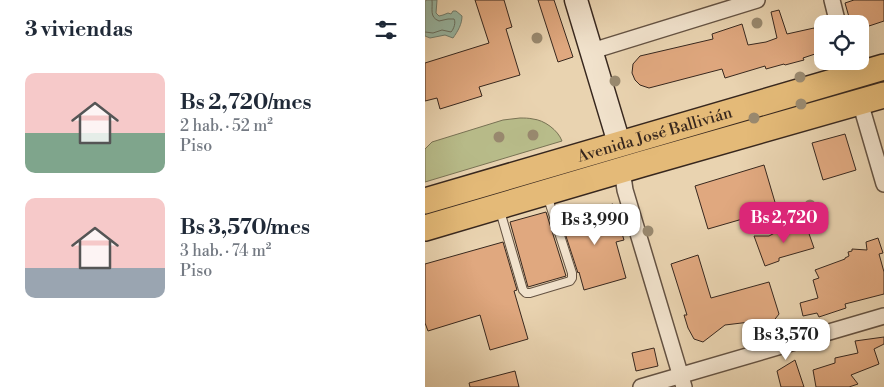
<!DOCTYPE html>
<html lang="es">
<head>
<meta charset="utf-8">
<style>
	:root { --surface:#fff; --page:#f2f2f3; --text:#1f2937; --muted:#747a83; --accent:#db2777 }
	body { margin:0; font-family:"Libre Bodoni",serif; background:var(--page); color:var(--text); height:100vh; display:flex; flex-direction:column; font-size:19px; white-space:nowrap }
	* { box-sizing:border-box; margin:0 }
	p { font-size:16px; color:var(--muted) }
	.icon { flex:none; width:28px; height:28px; fill:none; stroke:currentColor; stroke-width:2; stroke-linecap:round; stroke-linejoin:round }
	.map { position:relative; flex:1; overflow:hidden }
	.side { display:flex; flex-direction:column; background:var(--surface); width:425px }
	.side>* { flex:none }
	.buttons { position:absolute; left:389px; top:15px; display:grid; gap:10px }
	.buttons a { display:grid; place-items:center; width:55px; height:55px; border-radius:10px; background:var(--surface); box-shadow:0 5px 20px #0002; font-size:25px }
	.price { position:absolute; translate:-50% -42px; padding:0 11px; border-radius:10px; background:#fff; color:#222; font-size:16px; line-height:32px; filter:drop-shadow(0 1px 2px #0008) }
	.price::after { content:''; position:absolute; left:50%; top:30px; width:15px; height:11px; margin-left:-8px; background:inherit; clip-path:polygon(0 0,100% 0,50% 100%) }
	.price.active { background:var(--accent); color:#fff }
	ul { padding:0; list-style:none }
	li { display:flex; align-items:center; gap:15px; height:125px; padding:0 25px }
	li span { display:grid; place-items:center; flex:none; width:140px; height:100px; border-radius:10px; color:#555 }
	li>.icon { margin-inline-start:auto }
	span .icon { width:60px; height:60px; fill:#fffc; stroke-width:1 }
	li b { font-size:21px }
	h2 { display:flex; justify-content:space-between; align-items:center; height:60px; padding:0 25px; font-size:21px }
	main { display:flex; flex:1; min-height:0 }
	.map>svg:first-child { display:block }
	.green { fill:#b8bc8a; stroke:#787254 }
	.water { fill:#99b9a6; stroke:#727f70 }
	.lines { fill:none; stroke-linecap:round; stroke-linejoin:round }
	.shore { stroke:#687062; stroke-width:1 }
	.building { fill:#e0a87f; stroke:#37271e }
	.lane-casing { stroke:#645242; stroke-width:10 }
	.street-casing { stroke:#645242; stroke-width:18 }
	.secondary-casing { stroke:#37271e; stroke-width:25 }
	.primary-casing { stroke:#37271e; stroke-width:28 }
	.lane { stroke:#f1e2cc; stroke-width:8 }
	.street { stroke:#f1e2cc; stroke-width:15 }
	.secondary { stroke:#f1e2cc; stroke-width:22 }
	.primary { stroke:#e4ba78; stroke-width:25 }
	.tree { fill:#99896f }
	.labels { text-anchor:middle; stroke-width:4; stroke-linejoin:round; paint-order:stroke }
	.street-label { font-size:16px; fill:#37271e; stroke:#f1e2cc }
</style>
</head>
<body>
<main>
<section class="side">
<h2>3 viviendas<svg class="icon" aria-label="filters" viewBox="0 0 24 24"><path d="M4 7h16M4 17h16"/><circle cx="9" cy="7" r="2"/><circle cx="15" cy="17" r="2"/></svg></h2>
<ul>
<li><span style="background:linear-gradient(#f6c9c9 60%,#7fa58c 0)"><svg class="icon" aria-label="home" viewBox="0 0 24 24"><path d="M3 11l9-7 9 7M6 9v11h12V9"/></svg></span><div><b>Bs 2,720/mes</b><p>2 hab. · 52 m²</p><p>Piso</p></div></li>
<li><span style="background:linear-gradient(#f6c9c9 70%,#9aa5b1 0)"><svg class="icon" aria-label="home" viewBox="0 0 24 24"><path d="M3 11l9-7 9 7M6 9v11h12V9"/></svg></span><div><b>Bs 3,570/mes</b><p>3 hab. · 74 m²</p><p>Piso</p></div></li>
</ul>
</section>
<div class="map">
<svg width="459" height="387" viewBox="0 0 459 387">
	<rect width="100%" height="100%" fill="#e9d3b0"/>
	<filter id="stains"><feTurbulence type="fractalNoise" baseFrequency=".004" numOctaves="4"/><feColorMatrix values="0 0 0 0 .2 0 0 0 0 .09 0 0 0 0 .02 0 0 0 .5 -.17"/></filter>
	<radialGradient id="worn" r=".72"><stop offset=".6" stop-color="#630" stop-opacity="0"/><stop offset="1" stop-color="#630" stop-opacity=".3"/></radialGradient>
	<path class="green" d="M95,118C99,118 104,118 108,119C119,120 133,130 137,141L0,182V149L7,142L78,120Z"/>
	<path class="water" d="M2,0H12L11,13L14,16L18,15L23,13L26,14L28,11H31L37,16C37,24 33,31 28,38L20,35L5,38L0,36V1Z"/>
	<g class="lines">
		<path class="shore" d="M0,32L8,33L17,30L26,32C29,29 31,22 29,19H23L14,21C4,17 8,9 7,0"/>
	</g>
	<g class="building">
		<path d="M50,0H79L87,27L81,29L95,75L54,87L57,96L15,109L12,98L0,101V63L64,43Z"/>
		<path d="M113,0H129L148,57L133,62Z"/>
		<path d="M429,0H459V21L435,29V24H426L420,3Z"/>
		<path d="M354,10L362,34L389,28L396,52L378,58L379,60L360,65L359,64L341,69L340,66L300,78L297,69L224,88L215,85L210,80L207,73L208,64L215,56L288,39L287,34L317,24L323,45L341,42L352,38L346,12Z"/>
		<path d="M420,134L431,170L398,180L387,143Z"/>
		<path d="M339,165L352,209L283,229L270,186Z"/>
		<path d="M188,204L199,240L191,242L201,278L159,290L154,272L153,273L135,218Z"/>
		<path d="M121,212L141,276L103,287L85,222Z"/>
		<path d="M373,224L377,228H382L389,248L354,258V261L340,266L329,236H344L361,227Z"/>
		<path d="M453,238L458,253L454,254L459,272V294L420,304L421,308L394,317L392,313L378,316L375,303L393,298L388,280L394,278L390,270L420,259V258L424,256L423,252L427,251V249L442,250L441,242Z"/>
		<path d="M78,242L92,290L89,291L103,339L65,350L55,315L3,331L0,323V264Z"/>
		<path d="M273,255L286,298L344,282L354,314L347,323L333,321L300,325L278,342L269,339L263,328L259,315H262L246,264Z"/>
		<path d="M459,337V344L449,349L454,364L426,375L433,384L424,387H391L388,370L410,363V358L433,353L430,341Z"/>
		<path d="M229,348L233,366L211,371L207,353Z"/>
		<path d="M370,360L379,387H356L352,371Z"/>
		<path d="M90,371L94,387H45L44,383Z"/>
	</g>
	<g class="lines">
		<defs>
			<path id="lane" d="M75,211L98,290L101,293H105L145,281L147,278V273L122,195"/>
			<g id="street">
				<path d="M407,0L413,24"/>
				<path d="M167,51L332,0"/>
				<path d="M435,102L459,184"/>
				<path d="M197,170L200,190L259,387"/>
				<path d="M216,387L459,316"/>
			</g>
			<path id="secondary" d="M151,0L194,143"/>
			<g id="primary">
				<path id="s1" d="M0,201C153,156 306,111 459,67"/>
				<path d="M0,228L217,164L459,95"/>
			</g>
		</defs>
		<use href="#lane" class="lane-casing"/>
		<use href="#street" class="street-casing"/>
		<use href="#secondary" class="secondary-casing"/>
		<use href="#primary" class="primary-casing"/>
		<use href="#lane" class="lane"/>
		<use href="#street" class="street"/>
		<use href="#secondary" class="secondary"/>
		<use href="#primary" class="primary"/>
	</g>
	<g class="tree">
		<circle cx="332" cy="23" r="5.5"/>
		<circle cx="112" cy="38" r="5.5"/>
		<circle cx="375" cy="77" r="5.5"/>
		<circle cx="190" cy="81" r="5.5"/>
		<circle cx="376" cy="104" r="5.5"/>
		<circle cx="329" cy="118" r="5.5"/>
		<circle cx="108" cy="135" r="5.5"/>
		<circle cx="74" cy="137" r="5.5"/>
		<circle cx="385" cy="205" r="5.5"/>
		<circle cx="223" cy="231" r="5.5"/>
	</g>
	<g class="labels">
		<g class="street-label">
			<text dy="6" stroke="none"><textPath href="#s1" startOffset="239">Avenida José Ballivián</textPath></text>
		</g>
	</g>
	<rect width="100%" height="100%" filter="url(#stains)"/>
	<rect width="100%" height="100%" fill="url(#worn)"/>
</svg>
<div class="buttons">
<a><svg class="icon" aria-label="locate" viewBox="0 0 24 24"><circle cx="12" cy="12" r="6"/><path d="M12 2v4M12 18v4M2 12h4M18 12h4"/></svg></a>
</div>
<b class="price active" style="left:359px;top:244px">Bs 2,720</b>
<b class="price" style="left:170px;top:246px">Bs 3,990</b>
<b class="price" style="left:361px;top:361px">Bs 3,570</b>
</div>
</main>
</body>
</html>
